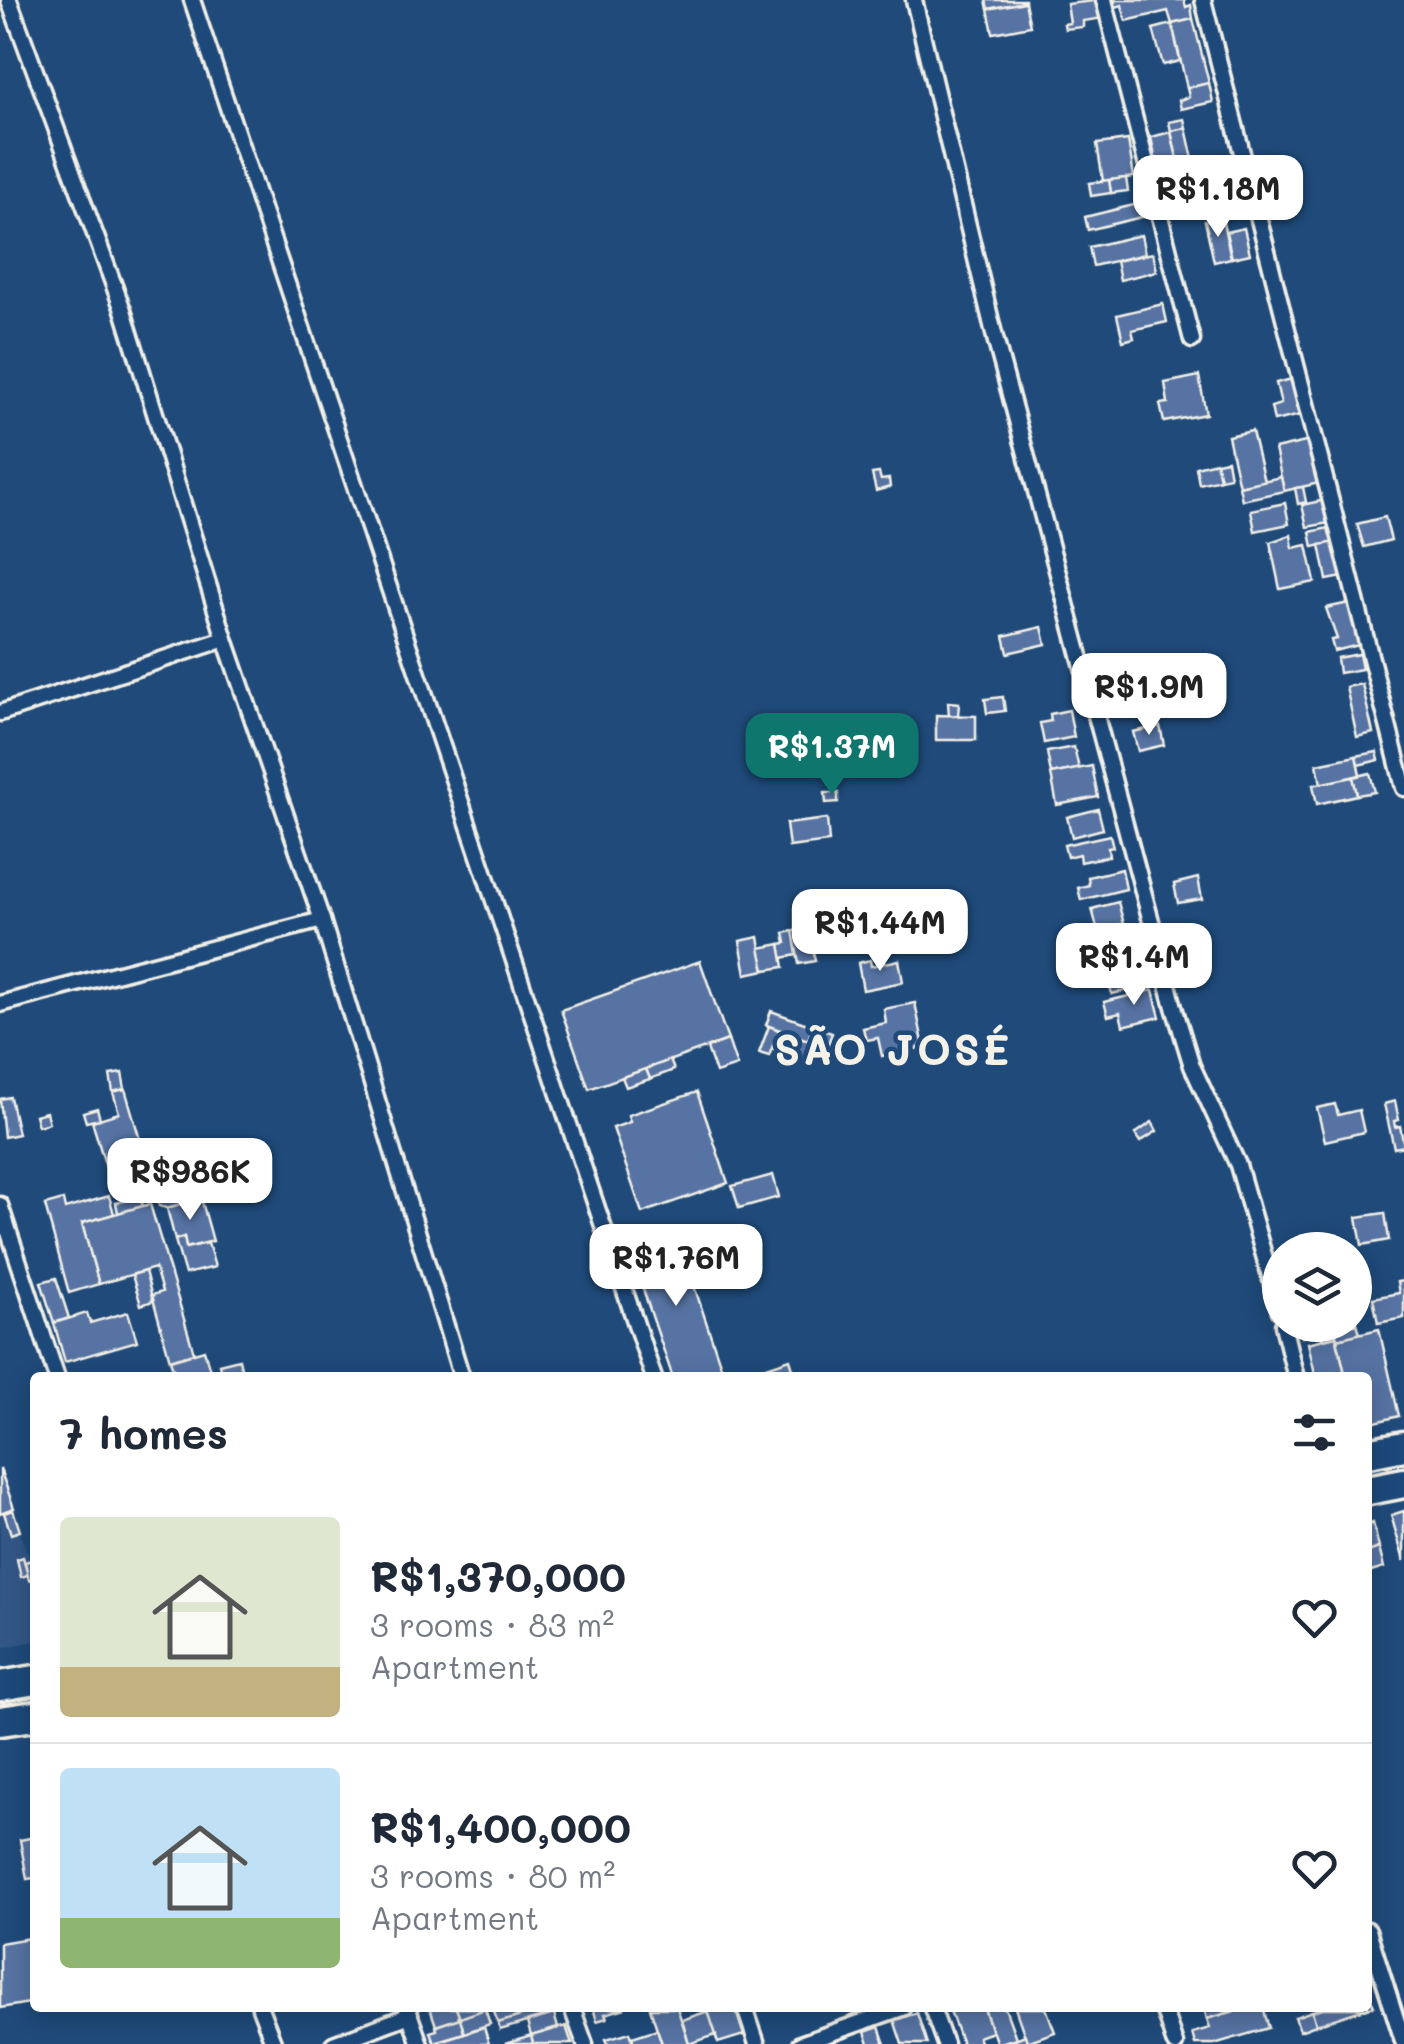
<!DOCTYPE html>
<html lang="en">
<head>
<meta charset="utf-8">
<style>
	:root { --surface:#fff; --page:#f6f6f7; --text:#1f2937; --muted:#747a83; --line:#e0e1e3; --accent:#0f766e }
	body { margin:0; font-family:Mali,sans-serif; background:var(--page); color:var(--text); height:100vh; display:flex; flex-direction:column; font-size:38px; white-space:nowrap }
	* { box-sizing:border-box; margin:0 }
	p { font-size:32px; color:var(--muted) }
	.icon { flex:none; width:55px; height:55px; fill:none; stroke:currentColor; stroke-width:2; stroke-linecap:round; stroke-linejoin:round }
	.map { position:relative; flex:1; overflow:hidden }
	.details { position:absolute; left:30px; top:1372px; width:1342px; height:640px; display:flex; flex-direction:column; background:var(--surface); border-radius:10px; box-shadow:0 5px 25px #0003 }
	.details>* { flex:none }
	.fabs { position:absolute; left:1262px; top:1232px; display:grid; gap:20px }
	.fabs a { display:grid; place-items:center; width:110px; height:110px; border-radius:50%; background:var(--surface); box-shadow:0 5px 25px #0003; font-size:50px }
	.price { position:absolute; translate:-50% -85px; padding:0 22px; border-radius:20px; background:#fff; color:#222; font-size:32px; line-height:65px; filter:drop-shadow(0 2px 5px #0008) }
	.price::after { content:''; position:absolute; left:50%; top:60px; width:30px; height:22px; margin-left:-15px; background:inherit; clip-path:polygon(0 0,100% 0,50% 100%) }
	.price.on { background:var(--accent); color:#fff }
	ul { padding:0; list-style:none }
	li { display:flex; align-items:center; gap:30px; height:250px; padding:0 30px }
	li+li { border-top:2px solid var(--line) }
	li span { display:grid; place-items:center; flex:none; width:280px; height:200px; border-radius:10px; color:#555 }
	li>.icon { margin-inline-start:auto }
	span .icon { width:120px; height:120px; fill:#fffc; stroke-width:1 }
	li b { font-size:42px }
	h2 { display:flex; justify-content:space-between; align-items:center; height:120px; padding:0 30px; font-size:42px }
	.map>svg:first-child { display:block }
	.built { fill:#305686 }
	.building { fill:#5673a3; stroke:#f4f1e8; stroke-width:2.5 }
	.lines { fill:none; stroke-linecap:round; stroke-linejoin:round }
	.street-casing { stroke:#f4f1e8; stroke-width:21 }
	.highway-casing { stroke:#f4f1e8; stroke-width:35 }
	.street { stroke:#1f4a7a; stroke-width:14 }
	.highway { stroke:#1f4a7a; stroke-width:28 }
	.labels { text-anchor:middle; stroke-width:9; stroke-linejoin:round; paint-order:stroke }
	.district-label { font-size:42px; font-weight:bold; letter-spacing:2.5px; fill:#f4f1e8; stroke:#1f4a7a }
</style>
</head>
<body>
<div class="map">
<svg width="1404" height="2044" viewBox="0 0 1404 2044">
	<rect width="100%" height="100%" fill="#1f4a7a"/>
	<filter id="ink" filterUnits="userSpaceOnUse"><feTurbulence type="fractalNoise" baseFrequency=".01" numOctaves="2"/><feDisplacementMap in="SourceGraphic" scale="20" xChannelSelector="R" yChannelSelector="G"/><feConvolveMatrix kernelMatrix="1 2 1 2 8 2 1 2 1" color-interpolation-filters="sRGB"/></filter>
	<g filter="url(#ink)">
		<path class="built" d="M0,1480L35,1574V1641L0,1648Z"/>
		<g class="building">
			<path d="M986,0H1025V2L988,9Z"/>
			<path d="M1102,0L1104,18L1083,21V27L1065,29L1064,24L1070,23L1067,4Z"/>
			<path d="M1114,0H1184L1186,7L1191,5L1193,19L1172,24L1168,11L1126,21L1122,5L1116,7Z"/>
			<path d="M1025,2L1030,26L993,33L988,9Z"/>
			<path d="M1193,19L1209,83L1187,88L1172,24Z"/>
			<path d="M1172,24L1180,61L1163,65L1153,29Z"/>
			<path d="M1209,83L1213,102L1181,109L1179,100L1189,97L1187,88Z"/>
			<path d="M1184,119L1186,128L1171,131L1169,122Z"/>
			<path d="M1186,128L1195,168L1180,172L1171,131Z"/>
			<path d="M1171,132L1180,172L1159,176L1151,137Z"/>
			<path d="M1128,140L1134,177L1103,181L1097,144Z"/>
			<path d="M1126,178L1128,191L1111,193L1109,180Z"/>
			<path d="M1109,180L1111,193L1091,196L1089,183Z"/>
			<path d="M1146,202L1150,215L1088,230L1085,217Z"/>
			<path d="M1222,218L1231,258L1214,262L1205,221Z"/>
			<path d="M1244,228L1250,254L1232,258L1226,232Z"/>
			<path d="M1141,235L1145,254L1093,266L1089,247Z"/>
			<path d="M1153,253L1157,271L1120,280L1116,261Z"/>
			<path d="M1163,304L1167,322L1132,330L1134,338L1123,341L1117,315Z"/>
			<path d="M1199,376L1206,414L1164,422L1160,404L1168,403L1165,383Z"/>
			<path d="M1292,379L1301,415L1274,421L1271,407L1281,404L1276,383Z"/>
			<path d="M1252,431L1264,481L1239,486L1228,436Z"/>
			<path d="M1310,441L1319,483L1284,491L1275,449Z"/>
			<path d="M1227,460L1230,477L1220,479L1216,462Z"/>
			<path d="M1216,462L1220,479L1199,484L1196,467Z"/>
			<path d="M879,473L881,480L889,479L890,487L876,491L872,474Z"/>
			<path d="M1281,477L1284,491L1242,500L1239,486Z"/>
			<path d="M1303,487L1306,502L1298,504L1295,488Z"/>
			<path d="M1325,500L1329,523L1307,527L1302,505Z"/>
			<path d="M1285,503L1289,524L1255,531L1251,510Z"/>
			<path d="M1385,517L1391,540L1364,547L1357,524Z"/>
			<path d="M1333,527L1336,542L1313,547L1310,532Z"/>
			<path d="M1291,535L1293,548L1307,545L1315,582L1280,589L1270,542Z"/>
			<path d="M1336,542L1343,577L1327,580L1320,545Z"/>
			<path d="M1349,603L1359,645L1334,651L1331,640L1337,639L1326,608Z"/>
			<path d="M1042,627L1046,644L1008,653L1004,636Z"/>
			<path d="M1359,654L1362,669L1339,673L1337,658Z"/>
			<path d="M1362,684L1373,733L1357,737L1346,687Z"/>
			<path d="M1151,686L1155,706L1127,711L1123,692Z"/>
			<path d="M1003,697L1005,711L987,713L985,699Z"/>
			<path d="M948,702L959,703L958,715L949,716Z"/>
			<path d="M1069,710L1074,737L1044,743L1040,723L1051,721L1050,714Z"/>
			<path d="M936,715L976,716V740H936Z"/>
			<path d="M1160,726L1164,745L1138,751L1133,732Z"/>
			<path d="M1074,747L1079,769L1051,774L1047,752Z"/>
			<path d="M1377,752L1379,760L1358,765L1356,756Z"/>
			<path d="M1356,756L1360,775L1321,784L1317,764Z"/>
			<path d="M1092,766L1098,797L1057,805L1051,774Z"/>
			<path d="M1370,773L1375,792L1357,795L1353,777Z"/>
			<path d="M1353,777L1357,795L1317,804L1313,785Z"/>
			<path d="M825,793H838V802L826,803Z"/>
			<path d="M1098,809L1103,829L1072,837L1067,817Z"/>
			<path d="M827,819L829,842L789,847L786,824Z"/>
			<path d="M1110,835L1113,847L1108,848L1109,856L1080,862L1079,854L1067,857L1064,845Z"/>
			<path d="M1122,869L1126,889L1081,900L1078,888L1089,885L1088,877Z"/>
			<path d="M1198,878L1202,899L1178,903L1174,884Z"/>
			<path d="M1118,902L1124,924L1098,931L1092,909Z"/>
			<path d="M1124,924L1131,954L1096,963L1088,933Z"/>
			<path d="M809,928L815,961L799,964L793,931Z"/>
			<path d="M793,931L797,955L782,958L780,944L786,943L784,933Z"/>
			<path d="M759,937L765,970L746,974L740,941Z"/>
			<path d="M780,944L784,967L765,970L760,948Z"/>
			<path d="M870,960L871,966L899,960L903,982L863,990L858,963Z"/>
			<path d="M700,961L728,1040L589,1089L561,1010Z"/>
			<path d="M1135,967L1140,987L1112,994L1107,974Z"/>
			<path d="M1153,990L1160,1017L1123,1026L1120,1013L1108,1016L1104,1002Z"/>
			<path d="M915,1003L924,1047L882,1056L878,1038L866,1040L863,1028L886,1023L884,1009Z"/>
			<path d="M771,1011L813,1026L808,1040L766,1025Z"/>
			<path d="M769,1026L779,1030L769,1056L759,1053Z"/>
			<path d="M819,1029L832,1033L827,1047L814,1042Z"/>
			<path d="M779,1030L819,1044L813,1063L772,1049Z"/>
			<path d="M728,1040L737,1066L716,1073L707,1048Z"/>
			<path d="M670,1060L674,1070L650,1079L646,1069Z"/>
			<path d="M646,1069L650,1079L626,1087L622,1077Z"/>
			<path d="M122,1073L125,1089L113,1092L110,1075Z"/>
			<path d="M125,1089L146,1160L107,1171L92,1121L119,1113L113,1092Z"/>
			<path d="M697,1092L728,1183L642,1213L613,1128L630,1122L628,1115Z"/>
			<path d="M10,1097L18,1134L4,1137L0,1099Z"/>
			<path d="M1395,1101L1399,1120L1394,1121L1395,1127L1400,1126L1404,1146L1394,1148L1384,1104Z"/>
			<path d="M1335,1104L1338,1115L1359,1110L1364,1132L1325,1141L1317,1108Z"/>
			<path d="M97,1108L100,1119L86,1122L83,1112Z"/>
			<path d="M46,1112L49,1123L38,1126L35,1115Z"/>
			<path d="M1152,1122L1157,1131L1140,1142L1135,1134Z"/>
			<path d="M190,1162L201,1198L167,1208L159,1206L151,1173Z"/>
			<path d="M773,1175L779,1197L739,1208L732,1186Z"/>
			<path d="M109,1196L114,1214L82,1223L99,1284L69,1293L45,1205L63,1200L65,1209Z"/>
			<path d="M140,1197L143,1206L118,1213L116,1203Z"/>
			<path d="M201,1198L213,1241L186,1248L184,1237L175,1240L167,1208Z"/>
			<path d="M150,1204L194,1353L170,1360L152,1295L162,1292L155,1268L99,1284L82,1223Z"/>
			<path d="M1385,1213L1389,1240L1362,1245L1357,1217Z"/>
			<path d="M676,1232L725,1378H673L629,1248Z"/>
			<path d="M184,1237L186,1248L208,1243L215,1267L185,1274L175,1240Z"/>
			<path d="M145,1271L153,1301L141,1305L132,1275Z"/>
			<path d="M56,1278L69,1318L54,1323L41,1282Z"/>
			<path d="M1404,1281V1318L1378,1323L1373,1298L1399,1293L1397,1282Z"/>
			<path d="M128,1312L137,1341L65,1362L54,1323L87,1313L90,1323Z"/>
			<path d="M1355,1315L1360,1334L1337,1339L1334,1325H1355Z"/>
			<path d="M1299,1325H1334L1336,1336L1322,1339L1321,1332L1302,1337Z"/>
			<path d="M1379,1329L1399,1416L1368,1424V1378H1346L1337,1339Z"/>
			<path d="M1336,1336L1346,1378H1316L1308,1343Z"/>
			<path d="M204,1350L212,1377L176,1378L170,1360Z"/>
			<path d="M239,1359L242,1372L222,1377L219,1364Z"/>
			<path d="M790,1359L796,1378H734Z"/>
			<path d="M0,1469L14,1508L0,1513Z"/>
			<path d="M13,1510L20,1531L11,1534L4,1513Z"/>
			<path d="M1404,1511V1561L1391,1515Z"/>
			<path d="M1373,1523L1379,1548L1368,1552V1525Z"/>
			<path d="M1379,1548L1384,1568L1368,1573V1552Z"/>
			<path d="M23,1557L28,1575L21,1577L17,1559Z"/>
			<path d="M31,1560L35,1579L29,1580L25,1562Z"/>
			<path d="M35,1837V1878L27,1879L20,1840Z"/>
			<path d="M35,1937V2002L0,2008V1943Z"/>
			<path d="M1368,1993L1374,2006L1316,2025L1312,2011L1323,2008H1368Z"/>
			<path d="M430,2008H456L460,2018L436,2026Z"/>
			<path d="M456,2008H481L482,2011L460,2018Z"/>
			<path d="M497,2008H543V2009L498,2023L493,2009Z"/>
			<path d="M593,2008H625L605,2014L607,2018L597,2021Z"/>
			<path d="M650,2008H677L690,2044H662Z"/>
			<path d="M706,2008H735L744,2035L718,2043Z"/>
			<path d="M949,2008H984L992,2032L978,2037L981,2044H962Z"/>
			<path d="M984,2008H1005L1016,2038L997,2044Z"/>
			<path d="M1015,2008H1046L1055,2032L1027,2042Z"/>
			<path d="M1204,2008H1245L1207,2019Z"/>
			<path d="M1245,2008H1263L1269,2028L1214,2044H1195L1192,2033L1210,2028L1207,2019Z"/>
			<path d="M485,2009L490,2024L464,2033L460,2018Z"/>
			<path d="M543,2009L546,2016L500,2030L498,2023Z"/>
			<path d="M708,2011L716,2035L689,2044L682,2020Z"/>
			<path d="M1312,2011L1316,2025L1300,2031L1295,2017Z"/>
			<path d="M917,2013L927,2044H902L894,2020Z"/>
			<path d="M554,2014L558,2028L531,2036L527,2022Z"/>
			<path d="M460,2018L464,2033L434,2042L430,2032L437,2030L436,2026Z"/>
			<path d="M566,2026L572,2044H533L531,2036Z"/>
			<path d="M484,2027L489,2044H440L439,2041Z"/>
			<path d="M879,2027L885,2044H869L865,2032Z"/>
			<path d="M657,2029L662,2044H634L632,2037Z"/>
			<path d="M630,2032L634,2044H608L606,2039Z"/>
			<path d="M1025,2035L1027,2042L1012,2044L1010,2041Z"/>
			<path d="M531,2036L533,2044H505Z"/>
		</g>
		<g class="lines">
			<defs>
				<g id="street">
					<path d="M9,0L123,310L225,639L322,920L462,1378"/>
					<path d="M192,0L654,1378"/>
					<path d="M914,0L996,342L1174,1007L1192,1066L1238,1165L1280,1311"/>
					<path d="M1104,0L1192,340"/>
					<path d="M1203,0L1404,788"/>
					<path d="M0,713L225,639"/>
					<path d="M0,1004L322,920"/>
					<path d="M0,1205L57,1378"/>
					<path d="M1283,1325L1296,1378"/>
					<path d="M1368,1930L1404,2044"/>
					<path d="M260,2008L274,2044"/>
					<path d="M407,2008L420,2044"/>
					<path d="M572,2008L585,2044"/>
					<path d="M745,2008L757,2044"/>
					<path d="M932,2008L945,2044"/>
					<path d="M1163,2008L1175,2044"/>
					<path d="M333,2044L410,2015"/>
					<path d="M800,2044L902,2008"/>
				</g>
				<g id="highway">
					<path d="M1368,1453L1404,1446"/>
					<path d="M1368,1490L1404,1483"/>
					<path d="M0,1686L35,1680"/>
					<path d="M0,1721L35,1716"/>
				</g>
			</defs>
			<use href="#street" class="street-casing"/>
			<use href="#highway" class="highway-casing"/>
			<use href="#street" class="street"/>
			<use href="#highway" class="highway"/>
		</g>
	</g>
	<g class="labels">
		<g class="district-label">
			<text x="893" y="1065">SÃO JOSÉ</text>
		</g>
	</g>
</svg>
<div class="fabs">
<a><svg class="icon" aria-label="layers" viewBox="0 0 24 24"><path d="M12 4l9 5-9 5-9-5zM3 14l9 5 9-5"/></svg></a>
</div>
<b class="price" style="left:1218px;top:240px">R$1.18M</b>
<b class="price" style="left:1149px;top:738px">R$1.9M</b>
<b class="price on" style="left:832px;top:798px">R$1.37M</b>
<b class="price" style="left:880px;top:974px">R$1.44M</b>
<b class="price" style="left:1134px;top:1008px">R$1.4M</b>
<b class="price" style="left:190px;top:1223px">R$986K</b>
<b class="price" style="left:676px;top:1309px">R$1.76M</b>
<section class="details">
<h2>7 homes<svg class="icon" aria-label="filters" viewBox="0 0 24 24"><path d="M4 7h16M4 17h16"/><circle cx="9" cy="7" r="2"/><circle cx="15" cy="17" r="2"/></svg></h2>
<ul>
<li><span style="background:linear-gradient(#dfe7d0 75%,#c2b280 0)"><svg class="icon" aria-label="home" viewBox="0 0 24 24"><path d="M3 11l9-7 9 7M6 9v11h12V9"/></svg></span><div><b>R$1,370,000</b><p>3 rooms · 83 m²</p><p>Apartment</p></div><svg class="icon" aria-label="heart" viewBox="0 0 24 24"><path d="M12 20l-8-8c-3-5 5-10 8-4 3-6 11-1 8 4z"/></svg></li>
<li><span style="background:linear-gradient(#bfe0f5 75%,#8fb573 0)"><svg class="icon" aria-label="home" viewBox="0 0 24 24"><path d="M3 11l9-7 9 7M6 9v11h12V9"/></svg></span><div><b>R$1,400,000</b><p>3 rooms · 80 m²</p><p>Apartment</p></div><svg class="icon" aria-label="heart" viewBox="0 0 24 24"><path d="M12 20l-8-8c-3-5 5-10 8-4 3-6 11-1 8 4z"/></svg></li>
</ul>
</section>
</div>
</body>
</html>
